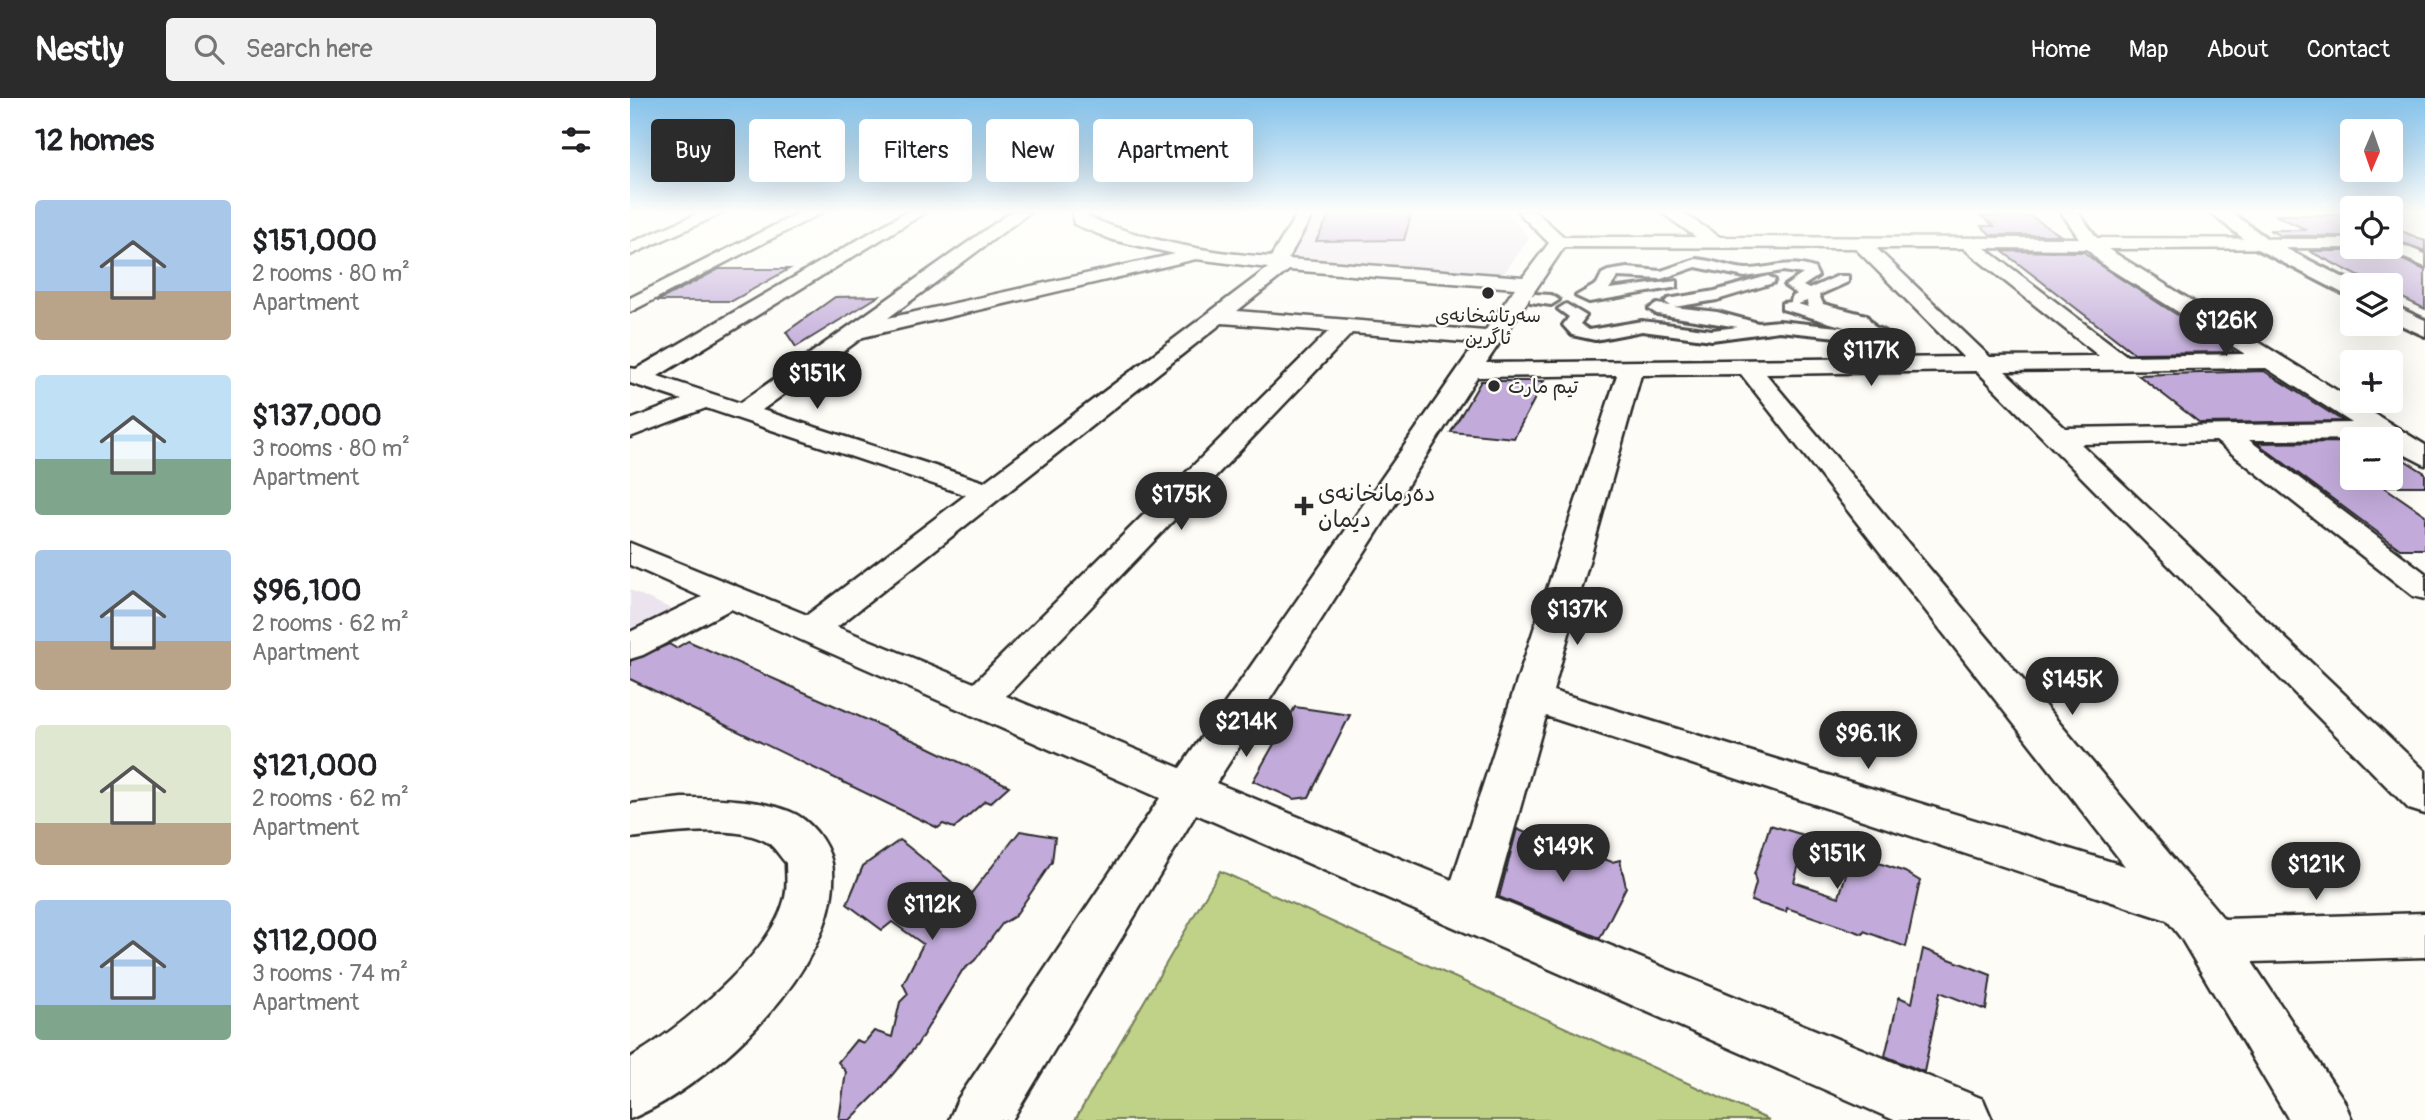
<!DOCTYPE html>
<html lang="en">
<head>
<meta charset="utf-8">
<style>
	:root { --surface:#fff; --page:#f2f2f2; --text:#202124; --muted:#757577; --accent:#2b2b2b }
	body { margin:0; font-family:Pangolin,"Playpen Sans Arabic",sans-serif; background:var(--page); color:var(--text); height:100vh; display:flex; flex-direction:column; font-size:26px; white-space:nowrap }
	* { box-sizing:border-box; margin:0 }
	p { font-size:23px; color:var(--muted) }
	.icon { flex:none; width:38px; height:38px; fill:none; stroke:currentColor; stroke-width:2; stroke-linecap:round; stroke-linejoin:round }
	.map { position:relative; flex:1; overflow:hidden }
	.sheet { display:flex; flex-direction:column; background:var(--surface); width:630px }
	.sheet>* { flex:none }
	.banner { position:absolute; left:21px; top:21px; width:665px; height:63px; display:flex; gap:14px }
	.needle { width:46px; rotate:182deg }
	.tools { position:absolute; left:1710px; top:21px; display:grid; gap:14px }
	.tools a { display:grid; place-items:center; width:63px; height:63px; border-radius:7px; background:var(--surface); box-shadow:0 7px 28px #0002; font-size:35px }
	.price { position:absolute; translate:-50% -60px; padding:0 16px; border-radius:24px; background:var(--accent); color:#fff; font-size:23px; line-height:46px; filter:drop-shadow(0 2px 4px #0008) }
	.price::after { content:''; position:absolute; left:50%; top:42px; width:21px; height:16px; margin-left:-10px; background:inherit; clip-path:polygon(0 0,100% 0,50% 100%) }
	.price.active { background:#222; color:#fff }
	ul { padding:0; list-style:none }
	li { display:flex; align-items:center; gap:21px; height:175px; padding:0 35px }
	li span { display:grid; place-items:center; flex:none; width:196px; height:140px; border-radius:7px; color:#555 }
	li>.icon { margin-inline-start:auto }
	span .icon { width:84px; height:84px; fill:#fffc; stroke-width:1 }
	li b { font-size:30px }
	h2 { display:flex; justify-content:space-between; align-items:center; height:84px; padding:0 35px; font-size:30px }
	.chip { padding:0 24px; border-radius:7px; background:var(--surface); box-shadow:0 7px 28px #0002; font-size:24px; line-height:63px }
	.chip.active { background:var(--accent); color:#fff }
	header { display:flex; align-items:center; gap:42px; box-sizing:border-box; height:98px; padding:0 35px; background:var(--accent); color:#fff }
	header strong { font-size:33px }
	nav { display:flex; gap:38px; margin-inline-start:auto; font-size:24px }
	.search { width:490px; height:63px; background:var(--page); display:flex; align-items:center; gap:18px; box-sizing:border-box; padding:0 24px; border-radius:7px; color:var(--muted); font-size:26px }
	main { display:flex; flex:1; min-height:0 }
	.map>svg:first-child { display:block }
	.built { fill:#ebe4ee }
	.green { fill:#bfd287; stroke:#757e59; stroke-width:2 }
	.building { fill:#c2abda; stroke:#2b2b2b; stroke-width:2 }
	.lines { fill:none; stroke-linecap:round; stroke-linejoin:round }
	.pedestrian-casing { stroke:#2b2b2b; stroke-width:6 }
	.minor-casing { stroke:#2b2b2b; stroke-width:5 }
	.tertiary-casing { stroke:#2b2b2b; stroke-width:6 }
	.pedestrian { fill:#fdfcf7; fill-rule:evenodd }
	.minor { fill:#fdfcf7; fill-rule:evenodd }
	.tertiary { fill:#fdfcf7; fill-rule:evenodd }
	.poi-dot { fill:#2b2b2b; stroke:#fdfcf7; stroke-width:2.5 }
	.labels { text-anchor:middle; stroke-width:5; stroke-linejoin:round; paint-order:stroke }
	.far-poi-label { font-size:19px; fill:#2b2b2b; stroke:#fdfcf7 }
	.poi-label { font-size:23px; fill:#2b2b2b; stroke:#fdfcf7; text-anchor:start }
</style>
</head>
<body>
<header>
<strong>Nestly</strong>
<div class="search"><svg class="icon" aria-label="search" viewBox="0 0 24 24"><circle cx="10" cy="10" r="6"/><path d="M15 15l6 6"/></svg>Search here</div>
<nav><a>Home</a><a>Map</a><a>About</a><a>Contact</a></nav>
</header>
<main>
<section class="sheet">
<h2>12 homes<svg class="icon" aria-label="filters" viewBox="0 0 24 24"><path d="M4 7h16M4 17h16"/><circle cx="9" cy="7" r="2"/><circle cx="15" cy="17" r="2"/></svg></h2>
<ul>
<li><span style="background:linear-gradient(#a9c7e8 65%,#b9a48a 0)"><svg class="icon" aria-label="home" viewBox="0 0 24 24"><path d="M3 11l9-7 9 7M6 9v11h12V9"/></svg></span><div><b>$151,000</b><p>2 rooms · 80 m²</p><p>Apartment</p></div></li>
<li><span style="background:linear-gradient(#bfe0f5 60%,#7fa58c 0)"><svg class="icon" aria-label="home" viewBox="0 0 24 24"><path d="M3 11l9-7 9 7M6 9v11h12V9"/></svg></span><div><b>$137,000</b><p>3 rooms · 80 m²</p><p>Apartment</p></div></li>
<li><span style="background:linear-gradient(#a9c7e8 65%,#b9a48a 0)"><svg class="icon" aria-label="home" viewBox="0 0 24 24"><path d="M3 11l9-7 9 7M6 9v11h12V9"/></svg></span><div><b>$96,100</b><p>2 rooms · 62 m²</p><p>Apartment</p></div></li>
<li><span style="background:linear-gradient(#dfe7d0 70%,#b9a48a 0)"><svg class="icon" aria-label="home" viewBox="0 0 24 24"><path d="M3 11l9-7 9 7M6 9v11h12V9"/></svg></span><div><b>$121,000</b><p>2 rooms · 62 m²</p><p>Apartment</p></div></li>
<li><span style="background:linear-gradient(#a9c7e8 75%,#7fa58c 0)"><svg class="icon" aria-label="home" viewBox="0 0 24 24"><path d="M3 11l9-7 9 7M6 9v11h12V9"/></svg></span><div><b>$112,000</b><p>3 rooms · 74 m²</p><p>Apartment</p></div></li>
</ul>
</section>
<div class="map">
<svg width="1795" height="1022" viewBox="0 0 1795 1022">
	<rect width="100%" height="100%" fill="#fdfcf7"/>
	<filter id="ink" filterUnits="userSpaceOnUse"><feTurbulence type="fractalNoise" baseFrequency=".0143" numOctaves="2"/><feDisplacementMap in="SourceGraphic" scale="14" xChannelSelector="R" yChannelSelector="G"/><feConvolveMatrix kernelMatrix="1 2 1 2 8 2 1 2 1" color-interpolation-filters="sRGB"/></filter>
	<g filter="url(#ink)">
		<g class="built">
			<path d="M681,114H877L899,140L873,177L658,162Z"/>
			<path d="M0,492L46,513L0,535Z"/>
		</g>
		<path class="green" d="M590,773L1139,1022H445Z"/>
		<g class="building">
			<path d="M701,114H782L774,142L686,143Z"/>
			<path d="M1645,117H1722V138H1651L1639,132H1677Z"/>
			<path d="M1351,118H1401L1430,137H1361L1351,128H1364Z"/>
			<path d="M1760,128L1795,143V153L1760,140Z"/>
			<path d="M1730,149H1749L1753,153L1795,172V211L1760,194V187H1746L1679,153H1728Z"/>
			<path d="M1372,153L1454,154L1471,168L1605,254L1504,255Z"/>
			<path d="M89,171H159L102,203H27Z"/>
			<path d="M249,198L166,249L156,234L205,199Z"/>
			<path d="M1634,273L1713,323L1570,325L1508,277Z"/>
			<path d="M851,283H914L884,340L821,334Z"/>
			<path d="M1722,344V380H1760V353L1795,375V388H1753L1795,417V451H1770L1627,345Z"/>
			<path d="M58,543L294,647L379,688L360,705L355,703L324,730L313,726L308,730L0,581V563L39,546L46,550Z"/>
			<path d="M665,609L720,617L679,699L664,701L623,683Z"/>
			<path d="M1140,727L1177,738L1164,784L1209,799L1222,756L1275,774L1290,783L1276,849L1234,833L1233,836L1157,810L1156,814L1121,803L1126,785L1124,777Z"/>
			<path d="M887,731L965,766L969,759L982,764L990,762L996,789L970,840L869,799Z"/>
			<path d="M390,733L425,739L422,764L385,818L372,826L345,862L332,873L287,947L249,993L220,1022H209L216,974L208,964L226,942L234,945L244,933L262,939L270,904L278,896L273,886L293,846L262,824L252,832L217,806L233,768L270,742L339,798Z"/>
			<path d="M1293,851L1361,877L1356,912L1310,894L1294,974L1255,958L1269,899L1282,905Z"/>
		</g>
		<g class="lines">
			<defs>
				<g id="pedestrian">
					<path d="M1066,161C1083,162 1099,170 1116,171C1143,171 1156,161 1184,170L1188,178L1173,188L1179,191L1208,178H1218V184L1189,197L1193,206L1236,217L1245,229L1271,242L1263,247L1235,236L1207,239L1149,233L1082,242L1012,233L965,242L942,237L933,227L939,219L928,211L936,206L956,218L950,226L959,232L1012,223L1082,232L1108,229L1027,216L1019,211L1027,206L1041,208L1035,204L1038,201L1085,193L1138,178L1145,182L1143,185L1087,202L1044,209L1087,214L1128,225L1149,223L1218,230L1152,211V205L1161,204L1162,199L1167,196L1155,188L1173,176L1153,173L1115,179L1066,169L1031,181L988,179L979,191L1047,183V189L1042,190L959,204L946,198L967,186L972,176L978,173L997,170L1031,173ZM1177,203L1178,209L1168,206Z"/>
					<path d="M905,196L921,197L929,202L921,207L900,204V198Z"/>
				</g>
				<g id="minor">
					<path d="M72,114H95L0,157V145Z"/>
					<path d="M171,114H193L0,214V200Z"/>
					<path d="M276,114H296L28,278L110,305L381,114H400L258,220L545,156L483,142L444,126L442,114H458V119C517,143 578,155 641,159L668,114H684L658,161L893,179L919,145L888,114H906L934,139H1066L1031,114H1051L1090,139L1449,140L1431,114H1448L1467,140L1722,141V149L1728,150L1478,151L1795,347V367L1760,349V341L1619,342L1795,475V501L1783,498L1586,343L1451,346L1795,673V716L1779,711L1347,273L1136,276L1594,821L1795,815V859L1622,864L1713,1001L1722,1022H1659L1551,840L1537,822L916,618L865,800L1353,1001L1362,1022H1264L566,716L382,1022H319L328,1001L530,700L101,511L13,557L0,561V534L72,499L0,467V445L177,517L336,397L76,310L0,339V322L52,302L0,285V270L6,271ZM934,149L1225,150L1333,259L856,265ZM1246,150H1333L1469,258L1360,259ZM1355,150L1457,151L1472,166L1615,256L1497,258ZM566,161L638,170L354,384L132,312L233,239ZM659,172L885,190L855,233L607,213ZM592,225L699,233L344,585L207,529ZM722,235L846,245L550,670L376,598ZM1636,270L1722,325L1435,330L1375,273ZM1111,276L1495,768L923,593L1011,277ZM987,277L822,782L586,685L847,279Z"/>
					<path d="M1760,142L1795,156V169L1754,151L1752,149H1760Z"/>
					<path d="M52,700C84,700 138,701 167,717C186,728 202,752 203,773C209,869 83,987 0,1021V960C49,931 139,859 154,803C158,791 156,777 156,765C150,759 144,748 137,744C105,725 35,736 0,740V706Z"/>
				</g>
				<g id="tertiary">
					<path d="M1580,114H1601L1639,142L1728,187H1722V200L1625,150Z"/>
					<path d="M1760,206L1795,222V238L1760,222Z"/>
				</g>
			</defs>
			<use href="#pedestrian" class="pedestrian-casing"/>
			<use href="#minor" class="minor-casing"/>
			<use href="#tertiary" class="tertiary-casing"/>
			<use href="#pedestrian" class="pedestrian"/>
			<use href="#minor" class="minor"/>
			<use href="#tertiary" class="tertiary"/>
		</g>
	</g>
	<linearGradient id="sky" x2="0" y2="1"><stop stop-color="#84c2eb"/><stop offset="0.44" stop-color="#fefefb"/><stop offset="1" stop-color="#fefefb" stop-opacity="0"/></linearGradient>
	<rect width="1795" height="258" fill="url(#sky)"/>
	<g class="poi-dot">
		<circle cx="858" cy="195" r="7"/>
		<circle cx="864" cy="288" r="7"/>
		<path d="M670.5 397.5h7v7h7v7h-7v7h-7v-7h-7v-7h7z"/>
	</g>
	<g class="labels">
		<g class="far-poi-label">
			<text x="858" y="224">سەرتاشخانەی<tspan x="858" dy="22">ئاگرین</tspan></text>
			<text x="878" y="295" text-anchor="start">تیم مارت</text>
		</g>
		<g class="poi-label">
			<text x="688" y="403">دەرمانخانەی<tspan x="688" dy="26">دیمان</tspan></text>
		</g>
	</g>
</svg>
<div class="tools">
<a><svg class="needle" viewBox="-14 -14 28 28"><path d="M0-13l5 13h-10z" fill="#e53935"/><path d="M0 13l5-13h-10z" fill="#757577"/></svg></a>
<a><svg class="icon" aria-label="locate" viewBox="0 0 24 24"><circle cx="12" cy="12" r="6"/><path d="M12 2v4M12 18v4M2 12h4M18 12h4"/></svg></a>
<a><svg class="icon" aria-label="layers" viewBox="0 0 24 24"><path d="M12 4l9 5-9 5-9-5zM3 14l9 5 9-5"/></svg></a>
<a>+</a>
<a>−</a>
</div>
<b class="price" style="left:1596px;top:260px">$126K</b>
<b class="price" style="left:1241px;top:290px">$117K</b>
<b class="price active" style="left:187px;top:313px">$151K</b>
<b class="price" style="left:551px;top:434px">$175K</b>
<b class="price" style="left:947px;top:549px">$137K</b>
<b class="price" style="left:1442px;top:619px">$145K</b>
<b class="price" style="left:616px;top:661px">$214K</b>
<b class="price" style="left:1238px;top:673px">$96.1K</b>
<b class="price" style="left:933px;top:786px">$149K</b>
<b class="price" style="left:1207px;top:793px">$151K</b>
<b class="price" style="left:1686px;top:804px">$121K</b>
<b class="price" style="left:302px;top:844px">$112K</b>
<div class="banner">
<a class="chip active">Buy</a>
<a class="chip">Rent</a>
<a class="chip">Filters</a>
<a class="chip">New</a>
<a class="chip">Apartment</a>
</div>
</div>
</main>
</body>
</html>
